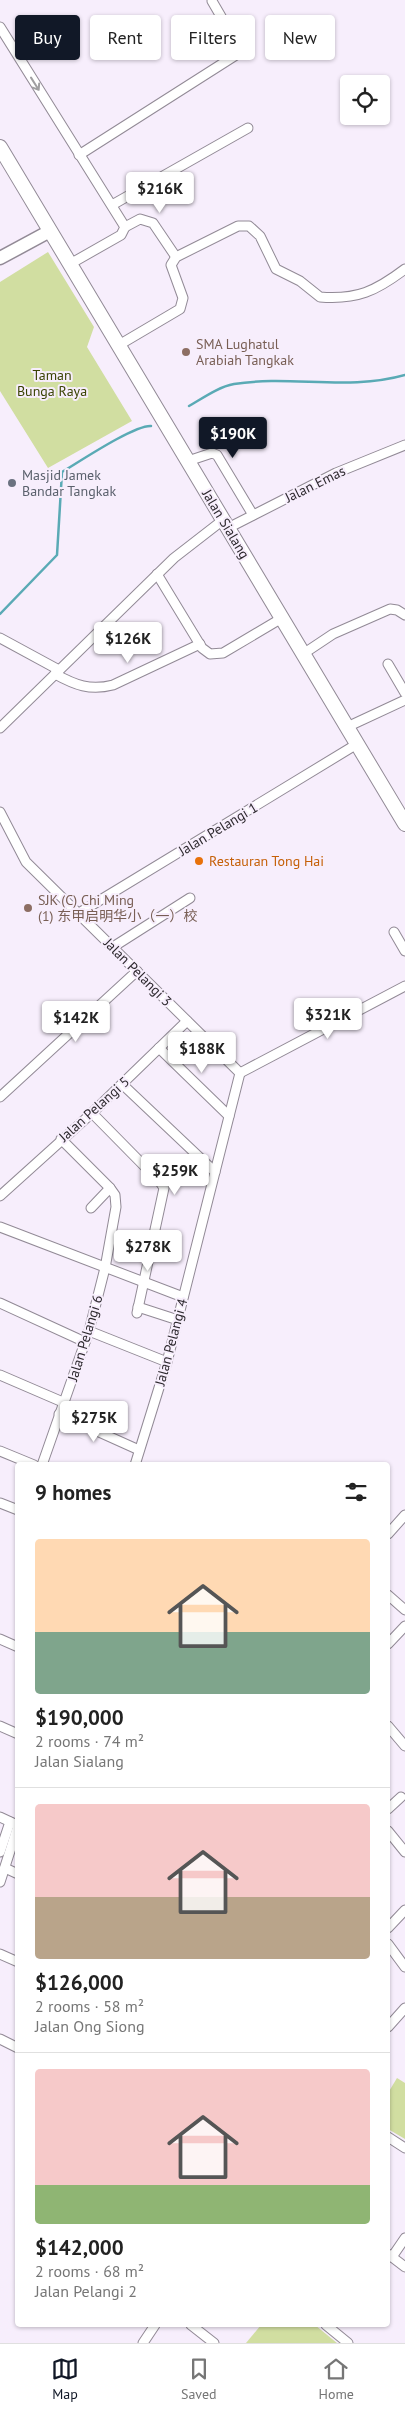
<!DOCTYPE html>
<html lang="en">
<head>
<meta charset="utf-8">
<style>
	:root { --surface:#fff; --page:#f6f6f6; --text:#222; --muted:#767676; --line:#e0e0e0; --accent:#111827 }
	body { margin:0; font-family:"PT Sans","Noto Sans SC",sans-serif; background:var(--page); color:var(--text); height:100vh; display:flex; flex-direction:column; font-size:19px; white-space:nowrap }
	* { box-sizing:border-box; margin:0 }
	p { font-size:16px; color:var(--muted) }
	.icon { flex:none; width:28px; height:28px; fill:none; stroke:currentColor; stroke-width:2; stroke-linecap:round; stroke-linejoin:round }
	.map { position:relative; flex:1; overflow:hidden }
	.panel { position:absolute; left:15px; top:1462px; width:375px; height:865px; display:flex; flex-direction:column; background:var(--surface); border-radius:5px; box-shadow:0 1px 4px #0004 }
	.panel>* { flex:none }
	.guide { position:absolute; left:15px; top:15px; width:375px; height:45px; display:flex; gap:10px }
	.controls { position:absolute; left:340px; top:75px; display:grid; gap:10px }
	.controls a { display:grid; place-items:center; width:50px; height:50px; border-radius:5px; background:var(--surface); box-shadow:0 1px 4px #0004; font-size:25px }
	.price { position:absolute; translate:-50% -42px; padding:0 11px; border-radius:5px; background:#fff; color:#222; font-size:16px; line-height:32px; filter:drop-shadow(0 1px 2px #0008) }
	.price::after { content:''; position:absolute; left:50%; top:30px; width:15px; height:11px; margin-left:-8px; background:inherit; clip-path:polygon(0 0,100% 0,50% 100%) }
	.price.active { background:var(--accent); color:#fff }
	ul { padding:0; list-style:none }
	li { display:grid; align-content:center; gap:10px; height:265px; padding:0 20px }
	li+li { border-top:1px solid var(--line) }
	li span { display:grid; place-items:center; height:155px; border-radius:5px; color:#555 }
	li>.icon { margin-inline-start:auto }
	span .icon { width:90px; height:90px; fill:#fffc; stroke-width:1 }
	li b { font-size:21px }
	h2 { display:flex; justify-content:space-between; align-items:center; height:60px; padding:0 20px; font-size:21px }
	.chip { padding:0 18px; border-radius:5px; background:var(--surface); box-shadow:0 1px 4px #0004; font-size:18px; line-height:45px }
	.chip.active { background:var(--accent); color:#fff }
	.dock { display:flex; justify-content:space-around; align-items:center; height:70px; border-top:1px solid var(--line); background:var(--surface); font-size:14px; color:var(--muted) }
	.dock a { display:grid; justify-items:center; gap:2px }
	.dock .active { color:var(--accent) }
	.map>svg:first-child { display:block }
	.green { fill:#d1dea1 }
	.lines { fill:none; stroke-linecap:round; stroke-linejoin:round }
	.stream { stroke:#5aaab5; stroke-width:2.5 }
	.street-casing { stroke:#928a96; stroke-width:11 }
	.secondary-casing { stroke:#928a96; stroke-width:15 }
	.primary-casing { stroke:#928a96; stroke-width:16 }
	.street { stroke:#fff; stroke-width:9 }
	.secondary { stroke:#fff; stroke-width:12 }
	.primary { stroke:#fff; stroke-width:14 }
	.oneway { stroke:#a09fa1 }
	.education-dot { fill:#8d6e63; stroke:#f7eefc; stroke-width:2 }
	.worship-dot { fill:#6b7280; stroke:#f7eefc; stroke-width:2 }
	.food-dot { fill:#e8710a; stroke:#f7eefc; stroke-width:2 }
	.labels { text-anchor:middle; stroke-width:4; stroke-linejoin:round; paint-order:stroke }
	.education-label { font-size:14px; fill:#785e54; stroke:#f7eefc; text-anchor:start }
	.park-label { font-size:14px; fill:#3a4304; stroke:#f7eefc }
	.worship-label { font-size:14px; fill:#5b616d; stroke:#f7eefc; text-anchor:start }
	.street-label { font-size:14px; fill:#2d292e; stroke:#f7eefc }
	.food-label { font-size:14px; fill:#c56008; stroke:#f7eefc; text-anchor:start }
</style>
</head>
<body>
<div class="map">
<svg width="405" height="2343" viewBox="0 0 405 2343">
	<rect width="100%" height="100%" fill="#f7eefc"/>
	<g class="green">
		<path d="M48,252L94,327L87,347L132,421L48,468L0,391V282Z"/>
		<path d="M397,2078L405,2083V2139L388,2129V2093Z"/>
		<path d="M261,2325H315L337,2343H246Z"/>
	</g>
	<g class="lines">
		<g class="stream">
			<path d="M189,406C203,398 218,387 234,384C290,375 349,391 405,375"/>
			<path d="M0,614L57,555L62,472C79,462 134,425 151,426"/>
		</g>
		<defs>
			<g id="street">
				<path d="M0,27L125,227L121,235L70,264"/>
				<path d="M79,155L236,55L237,44L212,1"/>
				<path d="M112,205L248,128"/>
				<path d="M125,227L140,219L153,223L176,257"/>
				<path d="M119,345L180,309L183,298L171,265L176,257L238,226H249L260,236L276,269L300,281L320,297C357,300 376,291 405,269"/>
				<path d="M188,461L212,453L217,455L253,515"/>
				<path d="M228,528L336,473L405,445"/>
				<path d="M157,574L202,648L210,654L223,653L282,618"/>
				<path d="M0,638L59,670"/>
				<path d="M303,654L333,634L390,609L397,610L405,615"/>
				<path d="M388,664L405,693"/>
				<path d="M55,674C75,685 90,691 113,685L200,644"/>
				<path d="M347,727L405,700"/>
				<path d="M0,728L174,558L223,520"/>
				<path d="M0,812L26,862L240,1073"/>
				<path d="M79,913L357,744"/>
				<path d="M394,932L405,951"/>
				<path d="M113,947L190,898"/>
				<path d="M159,1048L229,1116"/>
				<path d="M240,1073L405,986"/>
				<path d="M122,1084L215,1172"/>
				<path d="M0,1097L137,971"/>
				<path d="M92,1113L160,1182L164,1188L137,1313"/>
				<path d="M0,1196L92,1113L187,1021"/>
				<path d="M91,1208L110,1188"/>
				<path d="M0,1227L183,1297"/>
				<path d="M0,1303L85,1342"/>
				<path d="M138,1307L178,1320"/>
				<path d="M89,1331L167,1362"/>
				<path d="M0,1375L65,1403"/>
				<path d="M59,1414L139,1450"/>
				<path d="M0,1451L34,1465"/>
				<path d="M42,1465L89,1331L105,1268L116,1207L115,1195L110,1188L61,1139"/>
				<path d="M135,1465L167,1362L240,1073"/>
				<path d="M0,1503L18,1510"/>
				<path d="M388,1534L405,1515"/>
				<path d="M388,1595L405,1610"/>
				<path d="M0,1639L18,1647"/>
				<path d="M388,1644L405,1626"/>
				<path d="M0,1726L18,1734"/>
				<path d="M388,1726L405,1746"/>
				<path d="M388,1809L401,1797"/>
				<path d="M0,1817L15,1824"/>
				<path d="M388,1831L405,1852"/>
				<path d="M0,1852L10,1822"/>
				<path d="M5,1868L18,1874"/>
				<path d="M0,1882L18,1826"/>
				<path d="M388,1928L405,1910"/>
				<path d="M388,1944L405,1967"/>
				<path d="M0,1954L18,1962"/>
				<path d="M388,2027L405,2008"/>
				<path d="M0,2039L18,2048"/>
				<path d="M388,2137L405,2148"/>
				<path d="M388,2254L405,2267"/>
				<path d="M392,2257L405,2238"/>
				<path d="M191,2325L214,2343"/>
				<path d="M326,2325L348,2343"/>
				<path d="M143,2343L155,2325"/>
			</g>
			<path id="secondary" d="M0,258L50,231"/>
			<path id="primary" d="M0,147L405,824"/>
		</defs>
		<use href="#street" class="street-casing"/>
		<use href="#secondary" class="secondary-casing"/>
		<use href="#primary" class="primary-casing"/>
		<use href="#street" class="street"/>
		<use href="#secondary" class="secondary"/>
		<use href="#primary" class="primary"/>
	</g>
	<defs><path id="oneway-shaft" d="M-6 0H5M1.5-3L5.5 0L1.5 3" fill="none" stroke-width="1.6" stroke-linecap="round" stroke-linejoin="round" transform="scale(1.25)"/></defs>
	<use class="oneway" href="#oneway-shaft" transform="translate(35 84) rotate(58)"/>
	<g class="education-dot">
		<circle cx="186" cy="352" r="5"/>
		<circle cx="28" cy="908" r="5"/>
	</g>
	<circle class="worship-dot" cx="12" cy="483" r="5"/>
	<circle class="food-dot" cx="199" cy="861" r="5"/>
	<g class="labels">
		<g class="education-label">
			<text x="196" y="349">SMA Lughatul<tspan x="196" dy="16">Arabiah Tangkak</tspan></text>
			<text x="38" y="905">SJK (C) Chi Ming<tspan x="38" dy="16">(1) 东甲启明华小（一）校</tspan></text>
		</g>
		<g class="park-label">
			<text x="52" y="380">Taman<tspan x="52" dy="16">Bunga Raya</tspan></text>
		</g>
		<g class="worship-label">
			<text x="22" y="480">Masjid Jamek<tspan x="22" dy="16">Bandar Tangkak</tspan></text>
		</g>
		<g class="street-label">
			<text transform="translate(315 484) rotate(-26)" y="5">Jalan Emas</text>
			<text transform="translate(226 524) rotate(59)" y="5">Jalan Sialang</text>
			<text transform="translate(218 829) rotate(-31)" y="5">Jalan Pelangi 1</text>
			<text transform="translate(138 972) rotate(45)" y="5">Jalan Pelangi 3</text>
			<text transform="translate(94 1109) rotate(-42)" y="5">Jalan Pelangi 5</text>
			<text transform="translate(85 1338) rotate(-73)" y="5">Jalan Pelangi 6</text>
			<text transform="translate(171 1342) rotate(-75)" y="5">Jalan Pelangi 4</text>
		</g>
		<g class="food-label">
			<text x="209" y="866">Restauran Tong Hai</text>
		</g>
	</g>
</svg>
<div class="controls">
<a><svg class="icon" aria-label="locate" viewBox="0 0 24 24"><circle cx="12" cy="12" r="6"/><path d="M12 2v4M12 18v4M2 12h4M18 12h4"/></svg></a>
</div>
<b class="price" style="left:160px;top:214px">$216K</b>
<b class="price active" style="left:233px;top:459px">$190K</b>
<b class="price" style="left:128px;top:664px">$126K</b>
<b class="price" style="left:328px;top:1040px">$321K</b>
<b class="price" style="left:76px;top:1043px">$142K</b>
<b class="price" style="left:202px;top:1074px">$188K</b>
<b class="price" style="left:175px;top:1196px">$259K</b>
<b class="price" style="left:148px;top:1272px">$278K</b>
<b class="price" style="left:94px;top:1443px">$275K</b>
<div class="guide">
<a class="chip active">Buy</a>
<a class="chip">Rent</a>
<a class="chip">Filters</a>
<a class="chip">New</a>
</div>
<section class="panel">
<h2>9 homes<svg class="icon" aria-label="filters" viewBox="0 0 24 24"><path d="M4 7h16M4 17h16"/><circle cx="9" cy="7" r="2"/><circle cx="15" cy="17" r="2"/></svg></h2>
<ul>
<li><span style="background:linear-gradient(#ffd9b3 60%,#7fa58c 0)"><svg class="icon" aria-label="home" viewBox="0 0 24 24"><path d="M3 11l9-7 9 7M6 9v11h12V9"/></svg></span><div><b>$190,000</b><p>2 rooms · 74 m²</p><p>Jalan Sialang</p></div></li>
<li><span style="background:linear-gradient(#f6c9c9 60%,#b9a48a 0)"><svg class="icon" aria-label="home" viewBox="0 0 24 24"><path d="M3 11l9-7 9 7M6 9v11h12V9"/></svg></span><div><b>$126,000</b><p>2 rooms · 58 m²</p><p>Jalan Ong Siong</p></div></li>
<li><span style="background:linear-gradient(#f6c9c9 75%,#8fb573 0)"><svg class="icon" aria-label="home" viewBox="0 0 24 24"><path d="M3 11l9-7 9 7M6 9v11h12V9"/></svg></span><div><b>$142,000</b><p>2 rooms · 68 m²</p><p>Jalan Pelangi 2</p></div></li>
</ul>
</section>
</div>
<nav class="dock">
<a class="active"><svg class="icon" aria-label="map" viewBox="0 0 24 24"><path d="M3 6l6-2 6 2 6-2v14l-6 2-6-2-6 2zM9 4v14M15 6v14"/></svg>Map</a>
<a><svg class="icon" aria-label="saved" viewBox="0 0 24 24"><path d="M7 4h10v16l-5-4-5 4z"/></svg>Saved</a>
<a><svg class="icon" aria-label="home" viewBox="0 0 24 24"><path d="M3 11l9-7 9 7M6 9v11h12V9"/></svg>Home</a>
</nav>
</body>
</html>
